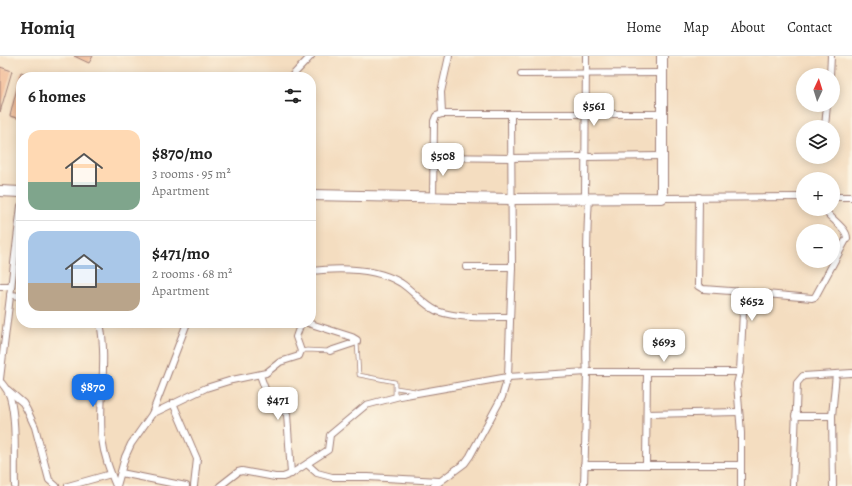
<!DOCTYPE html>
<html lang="en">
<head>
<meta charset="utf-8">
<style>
	:root { --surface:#fff; --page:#f2f2f2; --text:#222; --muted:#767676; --line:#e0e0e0; --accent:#1a73e8 }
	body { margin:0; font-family:Alegreya,serif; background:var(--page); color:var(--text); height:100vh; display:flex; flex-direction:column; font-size:15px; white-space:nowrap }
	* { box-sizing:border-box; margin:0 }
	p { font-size:13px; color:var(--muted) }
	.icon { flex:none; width:22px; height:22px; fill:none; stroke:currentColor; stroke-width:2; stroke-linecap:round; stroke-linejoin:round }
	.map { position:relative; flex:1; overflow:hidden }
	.details { position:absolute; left:16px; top:16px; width:300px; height:256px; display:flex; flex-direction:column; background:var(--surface); border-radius:16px; box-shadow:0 2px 10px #0003 }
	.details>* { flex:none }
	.needle { width:26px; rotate:4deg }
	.tools { position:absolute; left:796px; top:12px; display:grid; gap:8px }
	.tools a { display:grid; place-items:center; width:44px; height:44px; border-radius:50%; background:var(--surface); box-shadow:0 2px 10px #0003; font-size:20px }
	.price { position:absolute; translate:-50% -34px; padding:0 9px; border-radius:8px; background:#fff; color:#222; font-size:13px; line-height:26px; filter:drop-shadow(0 1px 2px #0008) }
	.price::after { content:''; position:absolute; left:50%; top:24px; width:12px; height:9px; margin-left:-6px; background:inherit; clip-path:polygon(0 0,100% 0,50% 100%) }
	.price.selected { background:var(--accent); color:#fff }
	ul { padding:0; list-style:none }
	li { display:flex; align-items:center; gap:12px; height:100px; padding:0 12px }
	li+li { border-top:1px solid var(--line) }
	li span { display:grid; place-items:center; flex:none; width:112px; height:80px; border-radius:12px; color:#555 }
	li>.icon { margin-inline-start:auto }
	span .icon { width:48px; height:48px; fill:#fffc; stroke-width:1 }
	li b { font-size:17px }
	h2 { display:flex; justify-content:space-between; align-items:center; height:48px; padding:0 12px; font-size:17px }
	header { display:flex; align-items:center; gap:24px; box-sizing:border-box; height:56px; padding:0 20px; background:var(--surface); border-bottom:1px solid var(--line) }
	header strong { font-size:19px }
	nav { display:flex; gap:22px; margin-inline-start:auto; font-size:14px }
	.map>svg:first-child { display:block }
	.building { fill:#f0b188 }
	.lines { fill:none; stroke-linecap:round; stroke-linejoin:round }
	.service-casing { stroke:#9f7e76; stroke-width:4.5 }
	.minor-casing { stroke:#9f7e76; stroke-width:8 }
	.primary-casing { stroke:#9f7e76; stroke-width:12 }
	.service { stroke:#fff; stroke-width:3 }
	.minor { stroke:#fff; stroke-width:6 }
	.primary { stroke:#fff; stroke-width:10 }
</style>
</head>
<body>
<header>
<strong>Homiq</strong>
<nav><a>Home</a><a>Map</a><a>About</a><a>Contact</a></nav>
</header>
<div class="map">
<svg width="852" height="430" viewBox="0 0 852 430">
	<rect width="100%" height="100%" fill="#fcf5e5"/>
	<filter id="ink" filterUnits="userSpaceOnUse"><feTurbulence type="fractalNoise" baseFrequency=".025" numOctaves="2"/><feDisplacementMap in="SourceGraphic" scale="8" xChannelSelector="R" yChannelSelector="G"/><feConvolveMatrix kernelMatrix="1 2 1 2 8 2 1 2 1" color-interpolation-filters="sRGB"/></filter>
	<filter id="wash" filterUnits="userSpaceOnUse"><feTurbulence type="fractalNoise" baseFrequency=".012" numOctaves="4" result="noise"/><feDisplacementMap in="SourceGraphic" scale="16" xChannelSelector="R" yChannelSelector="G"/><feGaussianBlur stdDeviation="0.9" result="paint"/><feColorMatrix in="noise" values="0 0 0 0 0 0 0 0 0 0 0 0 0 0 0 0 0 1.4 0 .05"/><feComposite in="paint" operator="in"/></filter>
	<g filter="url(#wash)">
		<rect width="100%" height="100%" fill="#f4ddc0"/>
		<g id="blocks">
			<g class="building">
				<path d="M74,0H93L89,7Z"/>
				<path d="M0,11L12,15L0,56Z"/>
				<path d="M21,16L38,21H21V63L10,60Z"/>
			</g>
		</g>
	</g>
	<g filter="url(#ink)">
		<use href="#blocks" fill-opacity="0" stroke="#9f7e76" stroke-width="1"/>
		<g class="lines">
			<defs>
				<g id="service">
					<path d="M357,286L359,319L395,326V340"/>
					<path d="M301,295L307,294L330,295"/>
					<path d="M396,332L416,335"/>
				</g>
				<g id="minor">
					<path d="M521,18L662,17"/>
					<path d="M830,19L831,0"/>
					<path d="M291,21L311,0"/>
					<path d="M442,58L441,36L449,0"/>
					<path d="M825,71L827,49"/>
					<path d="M434,101L511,102L662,100"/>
					<path d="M699,141L698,230L703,233L744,236L740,316L737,328L741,377V430"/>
					<path d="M833,141H852"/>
					<path d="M433,142L434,65L436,60L442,58H662"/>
					<path d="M585,142L586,0"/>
					<path d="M662,142L803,141"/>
					<path d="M466,211H512"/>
					<path d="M311,215C339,212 376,212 401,227C413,235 424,249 437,255C460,263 487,261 510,261"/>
					<path d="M0,230H10"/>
					<path d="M744,236L812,242L815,241L847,182C847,172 829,162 824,153"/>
					<path d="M10,239L21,240"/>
					<path d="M100,267C108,305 98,345 102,383C104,400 110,415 116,430"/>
					<path d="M308,267L352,281L357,284V286L330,295"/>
					<path d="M260,319L268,341L287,358L291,418"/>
					<path d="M0,323L21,150"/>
					<path d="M0,325C4,330 8,334 10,341C17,365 14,404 15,430"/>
					<path d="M8,334L23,347L27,354L35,371L49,424L56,430"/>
					<path d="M173,347L197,403L194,430"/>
					<path d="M152,358L206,332L232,324L266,317L280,306L299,300L301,295L296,281L301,267"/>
					<path d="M647,358L739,356"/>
					<path d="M795,360H832"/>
					<path d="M307,408L317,417L332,421H368L439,425"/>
					<path d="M584,409H741"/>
					<path d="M646,409L647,316"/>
					<path d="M121,417L186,430"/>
					<path d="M68,430L111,418"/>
					<path d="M117,430L125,401L131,388L152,358L187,267"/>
					<path d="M220,430L238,416L242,415L275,421H283L291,418L328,394L330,379L366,349L400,340L508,321L587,316H740"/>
					<path d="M434,430L465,407L470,400L502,341L508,321L512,211L511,59"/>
					<path d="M584,430L587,316C585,298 587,281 587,264C587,223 586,183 589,143"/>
					<path d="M793,430L797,327L803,320L852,317"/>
					<path d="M833,430L832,360L836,318"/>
				</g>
				<g id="primary">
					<path d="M0,135L21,136"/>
					<path d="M311,139L511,143L662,142V0"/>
				</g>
			</defs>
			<use href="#service" class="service-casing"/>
			<use href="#minor" class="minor-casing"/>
			<use href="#primary" class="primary-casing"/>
			<use href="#service" class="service"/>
			<use href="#minor" class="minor"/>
			<use href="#primary" class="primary"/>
		</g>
	</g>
</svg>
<div class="tools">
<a><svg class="needle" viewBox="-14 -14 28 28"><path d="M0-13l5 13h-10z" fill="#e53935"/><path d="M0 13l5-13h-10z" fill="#767676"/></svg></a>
<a><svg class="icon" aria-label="layers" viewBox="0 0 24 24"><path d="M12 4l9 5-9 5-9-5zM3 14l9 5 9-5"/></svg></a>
<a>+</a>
<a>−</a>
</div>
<b class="price" style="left:594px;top:71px">$561</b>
<b class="price" style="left:443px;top:121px">$508</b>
<b class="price" style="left:752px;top:266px">$652</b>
<b class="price" style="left:664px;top:307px">$693</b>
<b class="price selected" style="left:93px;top:352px">$870</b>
<b class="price" style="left:278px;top:365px">$471</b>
<section class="details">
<h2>6 homes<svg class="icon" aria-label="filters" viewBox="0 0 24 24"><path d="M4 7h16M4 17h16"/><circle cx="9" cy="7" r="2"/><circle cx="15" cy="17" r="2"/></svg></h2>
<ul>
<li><span style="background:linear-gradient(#ffd9b3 65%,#7fa58c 0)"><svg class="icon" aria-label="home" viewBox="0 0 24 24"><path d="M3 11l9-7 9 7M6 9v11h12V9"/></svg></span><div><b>$870/mo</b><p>3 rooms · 95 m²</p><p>Apartment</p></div></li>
<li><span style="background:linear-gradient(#a9c7e8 65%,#b9a48a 0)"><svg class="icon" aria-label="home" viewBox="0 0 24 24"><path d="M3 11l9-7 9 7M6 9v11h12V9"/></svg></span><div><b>$471/mo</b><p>2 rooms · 68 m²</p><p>Apartment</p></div></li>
</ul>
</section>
</div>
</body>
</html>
